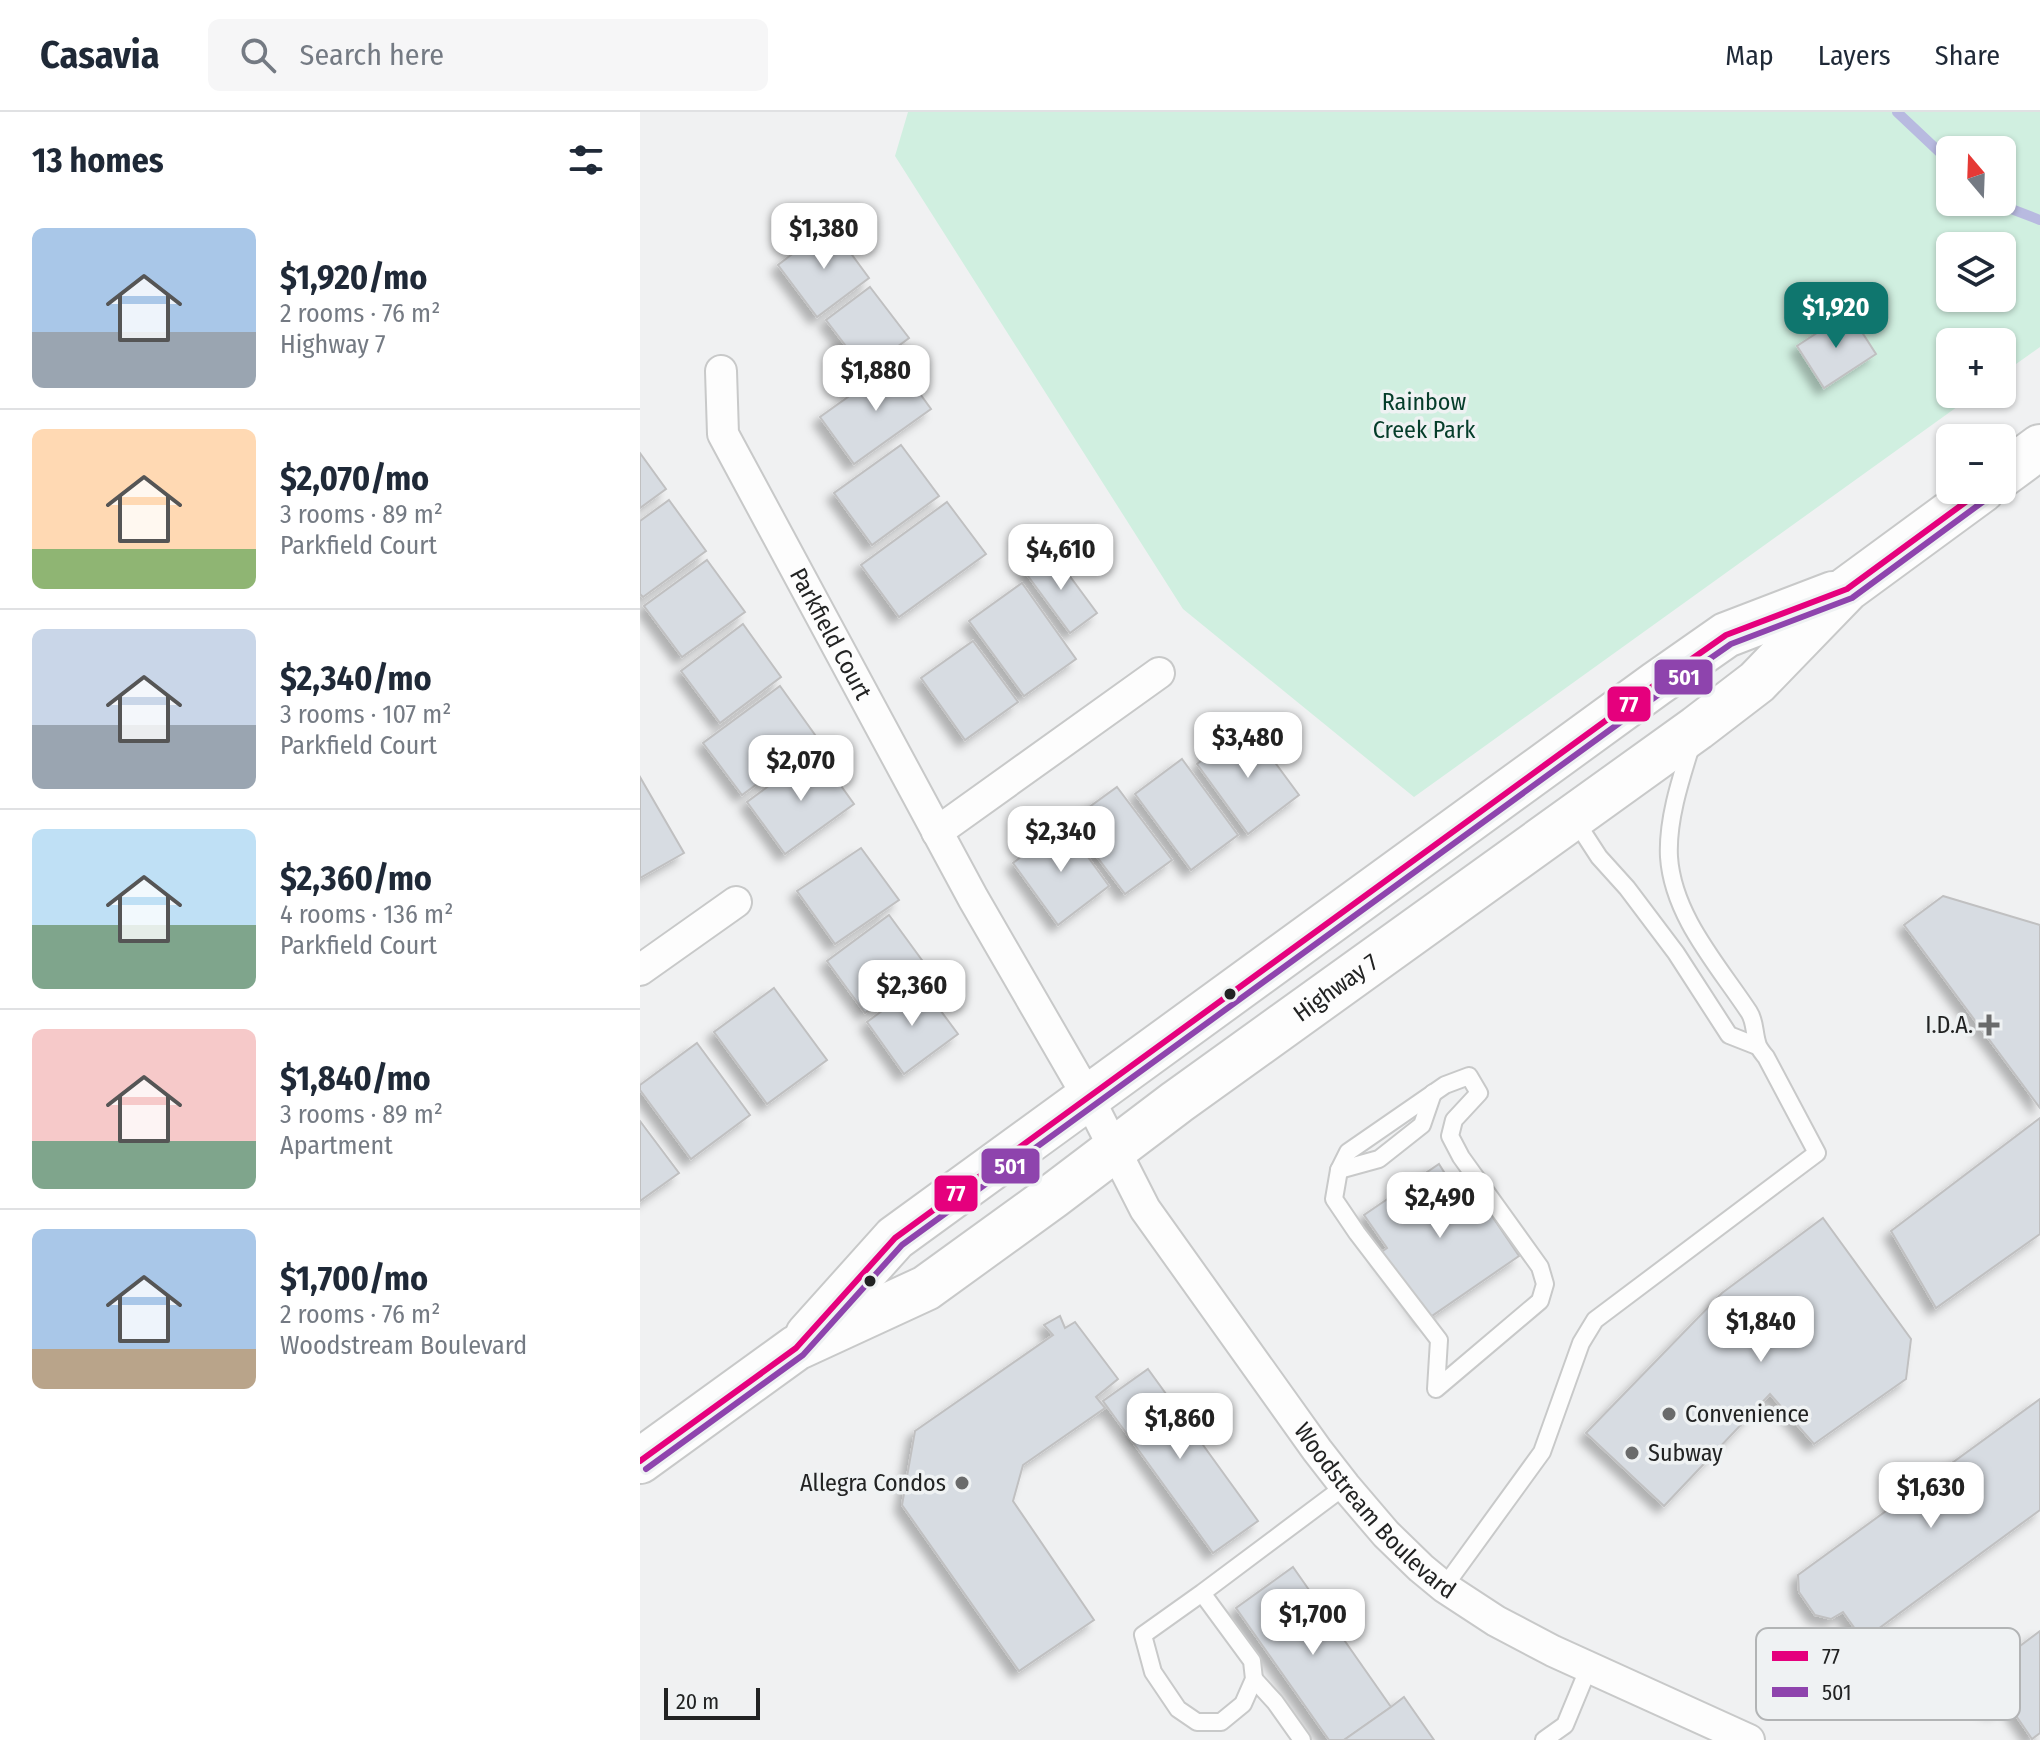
<!DOCTYPE html>
<html lang="en">
<head>
<meta charset="utf-8">
<style>
	:root { --surface:#fff; --page:#f6f6f7; --text:#1f2937; --muted:#747a83; --line:#e0e1e3; --accent:#0f766e }
	body { margin:0; font-family:"Fira Sans Condensed",sans-serif; background:var(--page); color:var(--text); height:100vh; display:flex; flex-direction:column; font-size:30px; white-space:nowrap }
	* { box-sizing:border-box; margin:0 }
	p { font-size:26px; color:var(--muted) }
	.icon { flex:none; width:44px; height:44px; fill:none; stroke:currentColor; stroke-width:2; stroke-linecap:round; stroke-linejoin:round }
	.map { position:relative; flex:1; overflow:hidden }
	.side { display:flex; flex-direction:column; background:var(--surface); width:640px }
	.side>* { flex:none }
	.needle { width:52px; rotate:341deg }
	.tools { position:absolute; left:1296px; top:24px; display:grid; gap:16px }
	.tools a { display:grid; place-items:center; width:80px; height:80px; border-radius:12px; background:var(--surface); box-shadow:0 2px 6px #0004; font-size:40px }
	.scale { position:absolute; left:24px; bottom:20px; width:96px; box-sizing:border-box; padding-left:8px; border:4px solid #222323; border-top:0; font-size:22px; line-height:28px; white-space:nowrap; color:#222323; -webkit-text-stroke:6px #eff2f3; paint-order:stroke }
	.price { position:absolute; translate:-50% -68px; padding:0 18px; border-radius:16px; background:#fff; color:#222; font-size:26px; line-height:52px; filter:drop-shadow(0 2px 4px #0008) }
	.price::after { content:''; position:absolute; left:50%; top:48px; width:24px; height:18px; margin-left:-12px; background:inherit; clip-path:polygon(0 0,100% 0,50% 100%) }
	.price.active { background:var(--accent); color:#fff }
	ul { padding:0; list-style:none }
	li { display:flex; align-items:center; gap:24px; height:200px; padding:0 32px }
	li+li { border-top:2px solid var(--line) }
	li span { display:grid; place-items:center; flex:none; width:224px; height:160px; border-radius:12px; color:#555 }
	li>.icon { margin-inline-start:auto }
	span .icon { width:96px; height:96px; fill:#fffc; stroke-width:1 }
	li b { font-size:34px }
	h2 { display:flex; justify-content:space-between; align-items:center; height:96px; padding:0 32px; font-size:34px }
	header { display:flex; align-items:center; gap:48px; box-sizing:border-box; height:112px; padding:0 40px; background:var(--surface); border-bottom:2px solid var(--line) }
	header strong { font-size:38px }
	nav { display:flex; gap:44px; margin-inline-start:auto; font-size:28px }
	.search { width:560px; height:72px; background:var(--page); display:flex; align-items:center; gap:20px; box-sizing:border-box; padding:0 28px; border-radius:12px; color:var(--muted); font-size:30px }
	main { display:flex; flex:1; min-height:0 }
	.map>svg:first-child { display:block }
	.green { fill:#d0efe0; fill-rule:evenodd }
	.lines { fill:none; stroke-linecap:round; stroke-linejoin:round }
	.stream { stroke:#b8bae0; stroke-width:10 }
	.building { fill:#d7dce2; stroke:#c0c0c1; stroke-width:2; filter:url(#shadow) }
	.service-casing { stroke:#c8c9c9; stroke-width:20 }
	.minor-casing { stroke:#c8c9c9; stroke-width:34 }
	.primary-casing { stroke:#c8c9c9; stroke-width:48 }
	.service { stroke:#fdfdfd; stroke-width:16 }
	.minor { stroke:#fdfdfd; stroke-width:30 }
	.primary { stroke:#fdfdfd; stroke-width:44 }
	.bus-1-casing { stroke:#eff2f3; stroke-width:12 }
	.bus-2-casing { stroke:#eff2f3; stroke-width:12 }
	.bus-1 { stroke:#e5007d; stroke-width:6 }
	.bus-2 { stroke:#8e44ad; stroke-width:6 }
	.bus-dot { fill:#222323; stroke:#eff2f3; stroke-width:3 }
	.poi-dot { fill:#6a6b6b; stroke:#eff2f3; stroke-width:3 }
	.labels { text-anchor:middle; stroke-width:7; stroke-linejoin:round; paint-order:stroke }
	.park-label { font-size:24px; fill:#053d2a; stroke:#eff2f3 }
	.street-label { font-size:24px; fill:#222323; stroke:#eff2f3 }
	.poi-label { font-size:24px; fill:#222323; stroke:#eff2f3; text-anchor:end }
	.key { fill:#eff2f3; stroke:#b2b4b5; stroke-width:2 }
	.key-label { font-size:22px; fill:#222323 }
	.line-badge { stroke:#eff2f3; stroke-width:3 }
	.badge-label { font-size:22px; text-anchor:middle; font-weight:bold; fill:#fff }
</style>
</head>
<body>
<header>
<strong>Casavia</strong>
<div class="search"><svg class="icon" aria-label="search" viewBox="0 0 24 24"><circle cx="10" cy="10" r="6"/><path d="M15 15l6 6"/></svg>Search here</div>
<nav><a>Map</a><a>Layers</a><a>Share</a></nav>
</header>
<main>
<section class="side">
<h2>13 homes<svg class="icon" aria-label="filters" viewBox="0 0 24 24"><path d="M4 7h16M4 17h16"/><circle cx="9" cy="7" r="2"/><circle cx="15" cy="17" r="2"/></svg></h2>
<ul>
<li><span style="background:linear-gradient(#a9c7e8 65%,#9aa5b1 0)"><svg class="icon" aria-label="home" viewBox="0 0 24 24"><path d="M3 11l9-7 9 7M6 9v11h12V9"/></svg></span><div><b>$1,920/mo</b><p>2 rooms · 76 m²</p><p>Highway 7</p></div></li>
<li><span style="background:linear-gradient(#ffd9b3 75%,#8fb573 0)"><svg class="icon" aria-label="home" viewBox="0 0 24 24"><path d="M3 11l9-7 9 7M6 9v11h12V9"/></svg></span><div><b>$2,070/mo</b><p>3 rooms · 89 m²</p><p>Parkfield Court</p></div></li>
<li><span style="background:linear-gradient(#c9d6e8 60%,#9aa5b1 0)"><svg class="icon" aria-label="home" viewBox="0 0 24 24"><path d="M3 11l9-7 9 7M6 9v11h12V9"/></svg></span><div><b>$2,340/mo</b><p>3 rooms · 107 m²</p><p>Parkfield Court</p></div></li>
<li><span style="background:linear-gradient(#bfe0f5 60%,#7fa58c 0)"><svg class="icon" aria-label="home" viewBox="0 0 24 24"><path d="M3 11l9-7 9 7M6 9v11h12V9"/></svg></span><div><b>$2,360/mo</b><p>4 rooms · 136 m²</p><p>Parkfield Court</p></div></li>
<li><span style="background:linear-gradient(#f6c9c9 70%,#7fa58c 0)"><svg class="icon" aria-label="home" viewBox="0 0 24 24"><path d="M3 11l9-7 9 7M6 9v11h12V9"/></svg></span><div><b>$1,840/mo</b><p>3 rooms · 89 m²</p><p>Apartment</p></div></li>
<li><span style="background:linear-gradient(#a9c7e8 75%,#b9a48a 0)"><svg class="icon" aria-label="home" viewBox="0 0 24 24"><path d="M3 11l9-7 9 7M6 9v11h12V9"/></svg></span><div><b>$1,700/mo</b><p>2 rooms · 76 m²</p><p>Woodstream Boulevard</p></div></li>
</ul>
</section>
<div class="map">
<svg width="1400" height="1628" viewBox="0 0 1400 1628">
	<defs>
		<filter id="shadow"><feDropShadow dx="-7" dy="7" stdDeviation="4" flood-color="#0004"/></filter>
	</defs>
	<rect width="100%" height="100%" fill="#f0f1f2"/>
	<path class="green" d="M268,0H1400V235L1362,262V230H1310V282H1335L774,685L543,497L255,44ZM1310,38H1362V90H1310ZM1310,134H1362V186H1310Z"/>
	<g class="lines">
		<g class="stream">
			<path d="M1257,0L1310,50"/>
			<path d="M1353,90L1400,108"/>
		</g>
	</g>
	<g class="building">
		<path d="M190,113L229,166L177,205L138,153Z"/>
		<path d="M230,175L269,226L225,259L186,208Z"/>
		<path d="M1209,200L1236,242L1184,276L1157,234Z"/>
		<path d="M257,250L291,297L214,352L180,305Z"/>
		<path d="M261,333L299,384L232,433L194,381Z"/>
		<path d="M0,341L26,377L0,396Z"/>
		<path d="M29,388L66,439L3,485L0,482V409Z"/>
		<path d="M307,390L346,442L259,505L221,453Z"/>
		<path d="M412,440L457,501L430,521L385,460Z"/>
		<path d="M67,448L105,500L42,545L4,494Z"/>
		<path d="M382,471L436,547L384,584L329,509Z"/>
		<path d="M103,512L141,565L80,611L41,559Z"/>
		<path d="M333,529L378,590L325,628L281,566Z"/>
		<path d="M140,574L178,627L102,683L63,631Z"/>
		<path d="M608,614L659,683L608,722L557,652Z"/>
		<path d="M176,639L214,692L145,742L107,690Z"/>
		<path d="M542,647L598,723L551,758L495,682Z"/>
		<path d="M0,665L44,741L0,766Z"/>
		<path d="M477,675L532,748L485,782L430,709Z"/>
		<path d="M424,712L469,774L418,813L373,751Z"/>
		<path d="M221,736L259,788L195,832L157,779Z"/>
		<path d="M1303,784L1400,813V996L1264,813Z"/>
		<path d="M249,803L287,855L225,901L187,849Z"/>
		<path d="M280,871L318,922L264,962L227,910Z"/>
		<path d="M134,876L187,948L127,992L74,920Z"/>
		<path d="M57,931L110,1003L51,1047L0,978V973Z"/>
		<path d="M1400,1006V1122L1296,1196L1251,1119Z"/>
		<path d="M0,1009L39,1061L0,1089Z"/>
		<path d="M799,1052L814,1076L827,1067L879,1144L786,1208L740,1141L747,1136L724,1103Z"/>
		<path d="M1183,1106L1271,1227L1266,1267L1174,1332L1130,1282L1024,1394L946,1321L1082,1181Z"/>
		<path d="M420,1204L425,1216L435,1210L478,1267L456,1285L465,1296L383,1353L373,1389L454,1508L379,1559L262,1393L275,1319L413,1223L404,1213Z"/>
		<path d="M508,1257L618,1409L573,1441L463,1289Z"/>
		<path d="M1400,1287V1398L1223,1528L1203,1500L1191,1507L1175,1503L1159,1480L1158,1463Z"/>
		<path d="M653,1455L751,1595L704,1628H689L596,1496Z"/>
		<path d="M1400,1519V1621L1392,1627L1368,1592L1354,1599L1340,1592L1330,1578L1336,1567Z"/>
		<path d="M764,1585L794,1628H704L751,1595Z"/>
	</g>
	<g class="lines">
		<defs>
			<g id="service">
				<path d="M933,705L959,745L987,776L1036,841L1089,923L1117,934"/>
				<path d="M829,964L839,981L814,1008L810,1024L821,1045L900,1155L905,1172L900,1189L796,1277L799,1228L717,1121L694,1087L699,1058L708,1040L805,973Z"/>
				<path d="M699,1058L739,1047L782,1013L793,981"/>
				<path d="M804,1475L902,1340L941,1231L955,1208L1177,1041L1126,945C1122,940 1118,936 1117,930C1114,920 1115,909 1109,900C1078,853 1033,804 1029,745C1027,708 1041,666 1052,631"/>
				<path d="M562,1481L612,1549L614,1567L603,1592L581,1610H557L538,1597L513,1560L503,1523L562,1481L705,1374"/>
				<path d="M614,1567L635,1590L662,1628"/>
				<path d="M904,1628L925,1613L949,1555"/>
			</g>
			<g id="minor">
				<path id="s1" d="M81,259L83,322L333,786L448,985L505,1097L677,1338L705,1374L746,1422L781,1456L804,1475L856,1509L913,1539L1109,1628"/>
				<path d="M297,720L519,561"/>
				<path d="M0,858L96,790"/>
			</g>
			<g id="primary">
				<path d="M1362,363L1400,335"/>
				<path d="M168,1223L255,1126L1016,572L1086,523L1193,482"/>
				<path id="s2" d="M0,1349L156,1236L286,1176L413,1084L537,990L1057,616L1117,570L1207,477L1342,378"/>
			</g>
		</defs>
		<use href="#service" class="service-casing"/>
		<use href="#minor" class="minor-casing"/>
		<use href="#primary" class="primary-casing"/>
		<use href="#service" class="service"/>
		<use href="#minor" class="minor"/>
		<use href="#primary" class="primary"/>
		<defs>
			<path id="bus-1" d="M0,1349L156,1236L255,1126L1016,572L1086,523L1207,477L1342,378"/>
			<path id="bus-2" d="M6,1357L163,1243L262,1133L1022,580L1091,532L1212,486L1348,386"/>
		</defs>
		<use href="#bus-1" class="bus-1-casing"/>
		<use href="#bus-2" class="bus-2-casing"/>
		<use href="#bus-1" class="bus-1"/>
		<use href="#bus-2" class="bus-2"/>
	</g>
	<g class="bus-dot">
		<circle cx="590" cy="882" r="7"/>
		<circle cx="230" cy="1169" r="7"/>
	</g>
	<g class="poi-dot">
		<path d="M1345 901h8v8h8v8h-8v8h-8v-8h-8v-8h8z"/>
		<circle cx="1029" cy="1302" r="8"/>
		<circle cx="992" cy="1341" r="8"/>
		<circle cx="322" cy="1371" r="8"/>
	</g>
	<g class="labels">
		<g class="park-label">
			<text x="784" y="298">Rainbow<tspan x="784" dy="28">Creek Park</tspan></text>
		</g>
		<g class="street-label">
			<text dy="8" stroke="none"><textPath href="#s1" startOffset="290">Parkfield Court</textPath></text>
			<text dy="8" stroke="none"><textPath href="#s2" startOffset="844">Highway 7</textPath></text>
			<text dy="8" stroke="none"><textPath href="#s1" startOffset="1326">Woodstream Boulevard</textPath></text>
		</g>
		<g class="poi-label">
			<text x="1333" y="921">I.D.A.</text>
			<text x="1045" y="1310" text-anchor="start">Convenience</text>
			<text x="1008" y="1349" text-anchor="start">Subway</text>
			<text x="306" y="1379">Allegra Condos</text>
		</g>
	</g>
	<rect x="1116" y="1516" width="264" height="92" rx="12" class="key"/>
	<rect x="1132" y="1539" width="36" height="10" fill="#e5007d"/>
	<rect x="1132" y="1575" width="36" height="10" fill="#8e44ad"/>
	<g class="key-label">
		<text x="1182" y="1552">77</text>
		<text x="1182" y="1588">501</text>
	</g>
	<g class="line-badge">
		<rect x="1013" y="546" width="61" height="38" rx="8" fill="#8e44ad"/>
		<rect x="966" y="573" width="46" height="38" rx="8" fill="#e5007d"/>
		<rect x="340" y="1035" width="61" height="38" rx="8" fill="#8e44ad"/>
		<rect x="293" y="1062" width="46" height="39" rx="8" fill="#e5007d"/>
	</g>
	<g class="badge-label">
		<text x="1044" y="573">501</text>
		<text x="989" y="600">77</text>
		<text x="370" y="1062">501</text>
		<text x="316" y="1089">77</text>
	</g>
</svg>
<div class="tools">
<a><svg class="needle" viewBox="-14 -14 28 28"><path d="M0-13l5 13h-10z" fill="#e53935"/><path d="M0 13l5-13h-10z" fill="#747a83"/></svg></a>
<a><svg class="icon" aria-label="layers" viewBox="0 0 24 24"><path d="M12 4l9 5-9 5-9-5zM3 14l9 5 9-5"/></svg></a>
<a>+</a>
<a>−</a>
</div>
<div class="scale">20 m</div>
<b class="price" style="left:184px;top:159px">$1,380</b>
<b class="price active" style="left:1196px;top:238px">$1,920</b>
<b class="price" style="left:236px;top:301px">$1,880</b>
<b class="price" style="left:421px;top:480px">$4,610</b>
<b class="price" style="left:608px;top:668px">$3,480</b>
<b class="price" style="left:161px;top:691px">$2,070</b>
<b class="price" style="left:421px;top:762px">$2,340</b>
<b class="price" style="left:272px;top:916px">$2,360</b>
<b class="price" style="left:800px;top:1128px">$2,490</b>
<b class="price" style="left:1121px;top:1252px">$1,840</b>
<b class="price" style="left:540px;top:1349px">$1,860</b>
<b class="price" style="left:1291px;top:1418px">$1,630</b>
<b class="price" style="left:673px;top:1545px">$1,700</b>
</div>
</main>
</body>
</html>
